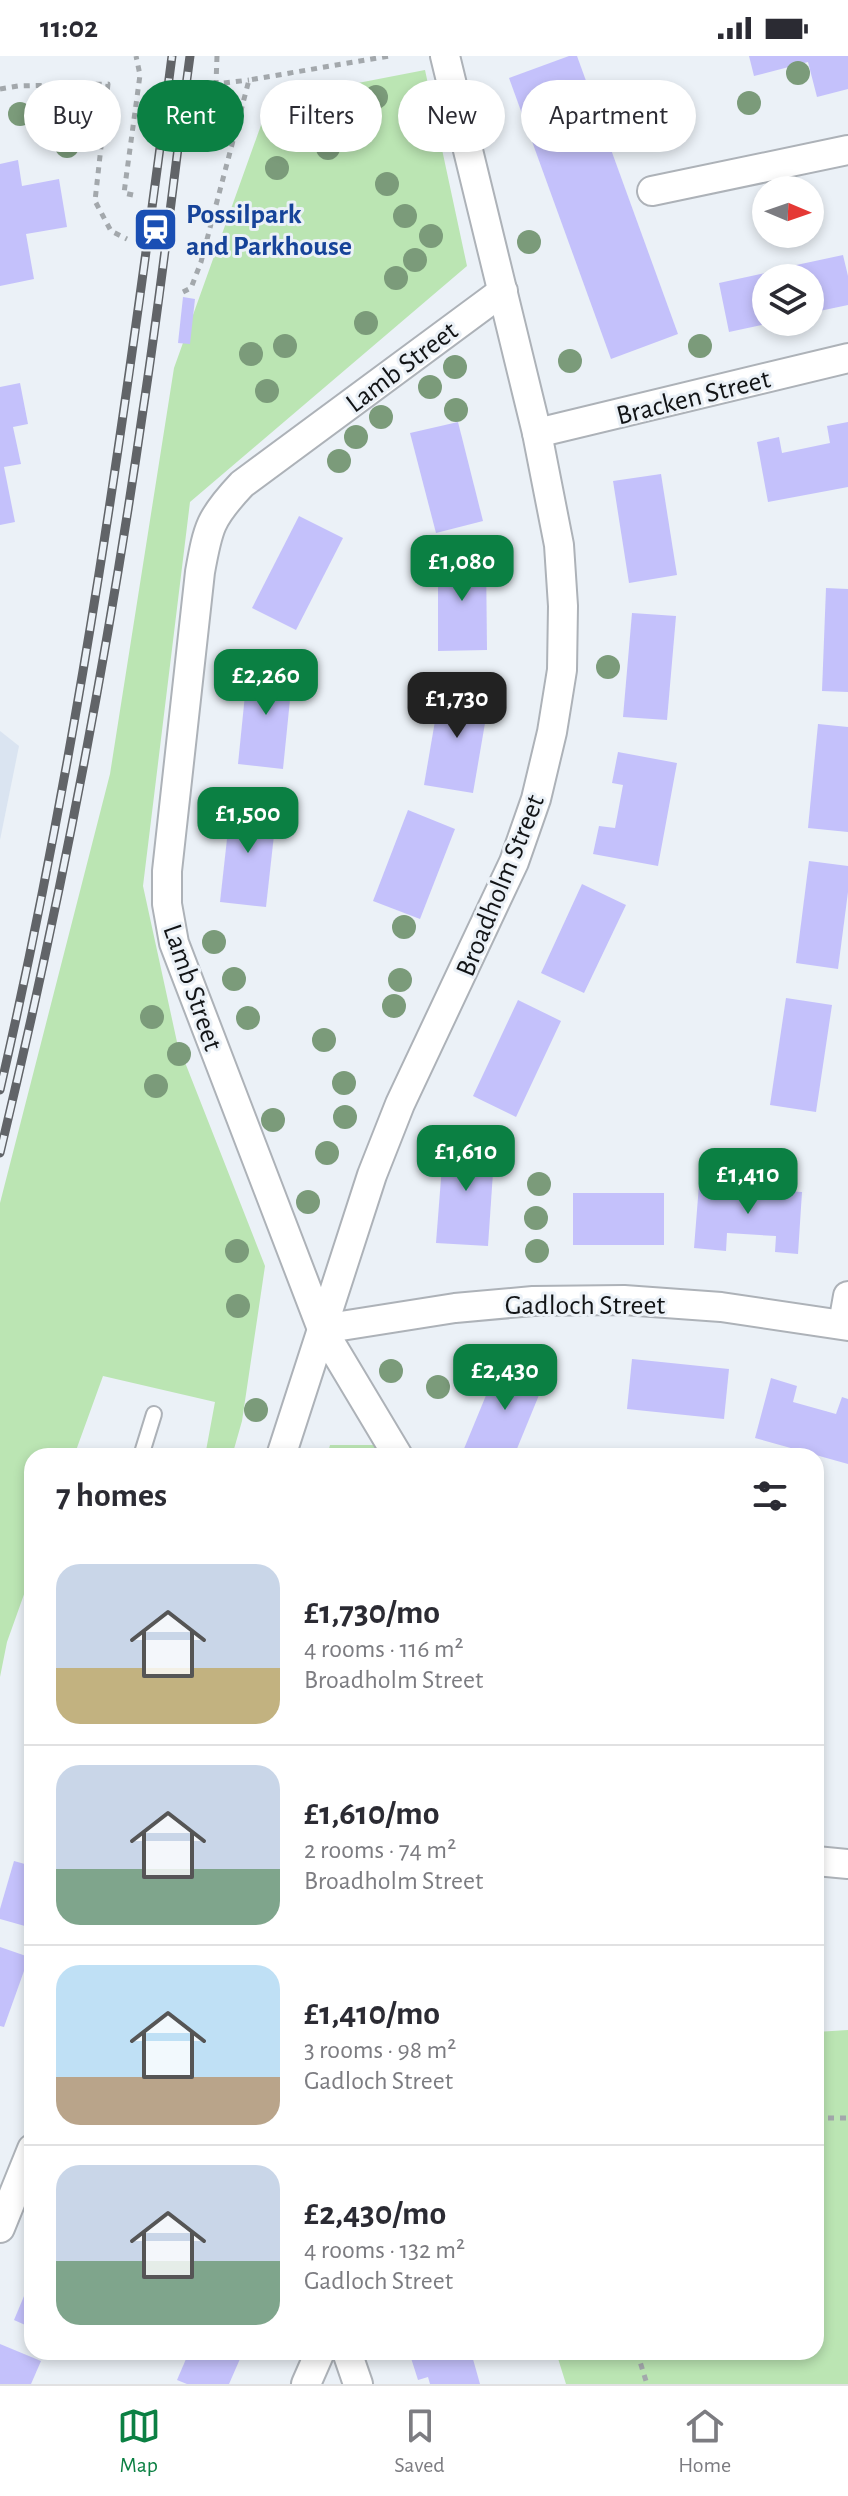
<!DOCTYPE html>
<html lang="en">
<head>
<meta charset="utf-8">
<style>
	:root { --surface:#fff; --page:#f2f2f3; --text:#2b2b33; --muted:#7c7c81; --line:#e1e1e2; --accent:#0b8043 }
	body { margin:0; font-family:"Alegreya Sans",sans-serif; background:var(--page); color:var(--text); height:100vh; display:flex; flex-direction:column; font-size:30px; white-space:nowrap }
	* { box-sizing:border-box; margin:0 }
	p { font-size:26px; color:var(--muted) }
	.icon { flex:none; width:44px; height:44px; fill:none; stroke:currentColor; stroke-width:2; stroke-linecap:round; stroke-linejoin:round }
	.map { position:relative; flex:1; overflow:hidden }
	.details { position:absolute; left:24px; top:1392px; width:800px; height:912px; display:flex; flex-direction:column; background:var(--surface); border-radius:24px; box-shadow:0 4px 12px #0003 }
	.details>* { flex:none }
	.banner { position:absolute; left:24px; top:24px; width:800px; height:72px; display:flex; gap:16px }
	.needle { width:52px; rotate:92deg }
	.fabs { position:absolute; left:752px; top:120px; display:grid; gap:16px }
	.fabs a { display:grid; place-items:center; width:72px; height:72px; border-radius:50%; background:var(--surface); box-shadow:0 4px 12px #0003; font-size:40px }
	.price { position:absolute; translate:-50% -68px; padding:0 18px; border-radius:16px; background:var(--accent); color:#fff; font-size:26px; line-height:52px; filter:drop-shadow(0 2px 4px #0008) }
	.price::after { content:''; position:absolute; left:50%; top:48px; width:24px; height:18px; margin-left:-12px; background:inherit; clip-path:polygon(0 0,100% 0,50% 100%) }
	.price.on { background:#222; color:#fff }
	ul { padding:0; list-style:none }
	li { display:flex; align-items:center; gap:24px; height:200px; padding:0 32px }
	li+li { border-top:2px solid var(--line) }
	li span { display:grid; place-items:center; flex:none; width:224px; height:160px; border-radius:24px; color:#555 }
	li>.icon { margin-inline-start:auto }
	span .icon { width:96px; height:96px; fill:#fffc; stroke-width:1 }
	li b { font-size:34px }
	h2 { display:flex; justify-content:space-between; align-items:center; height:96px; padding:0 32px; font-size:34px }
	.pill { padding:0 28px; border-radius:36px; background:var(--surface); box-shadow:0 4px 12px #0003; font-size:28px; line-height:72px }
	.pill.on { background:var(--accent); color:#fff }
	.status { display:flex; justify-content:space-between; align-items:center; height:56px; padding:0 40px; background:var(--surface); direction:ltr }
	.status svg { height:22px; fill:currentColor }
	.dock { display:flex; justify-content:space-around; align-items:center; height:112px; border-top:2px solid var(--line); background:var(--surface); font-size:22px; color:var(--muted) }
	.dock a { display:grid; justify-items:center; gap:4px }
	.dock .on { color:var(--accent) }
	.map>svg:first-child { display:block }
	.built { fill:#dae4f1 }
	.green { fill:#bbe5b3 }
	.building { fill:#c4c1fb }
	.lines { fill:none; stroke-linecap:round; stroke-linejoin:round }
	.service-casing { stroke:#adb2b8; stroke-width:18 }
	.minor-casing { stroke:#adb2b8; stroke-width:32 }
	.path { stroke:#a3a8ac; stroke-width:5; stroke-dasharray:6 6; stroke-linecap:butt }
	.service { stroke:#fff; stroke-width:14 }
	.minor { stroke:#fff; stroke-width:28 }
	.rail-casing { stroke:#616468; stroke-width:9 }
	.rail { stroke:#ebf1f7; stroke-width:6; stroke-dasharray:18; stroke-linecap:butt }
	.tree { fill:#7b9b7a }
	.labels { text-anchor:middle; stroke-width:6; stroke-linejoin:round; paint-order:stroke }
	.transit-label { font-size:28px; font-weight:bold; fill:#164399; stroke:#ebf1f7; text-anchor:start }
	.street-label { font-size:28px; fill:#121416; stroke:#ebf1f7 }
</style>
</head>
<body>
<div class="status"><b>11:02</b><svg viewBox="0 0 49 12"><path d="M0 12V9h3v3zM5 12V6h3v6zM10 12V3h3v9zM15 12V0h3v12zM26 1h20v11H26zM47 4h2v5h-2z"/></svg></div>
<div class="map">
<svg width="848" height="2328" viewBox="0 0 848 2328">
	<rect width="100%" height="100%" fill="#ebf1f7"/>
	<path class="built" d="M0,675L19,690L0,784Z"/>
	<g class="green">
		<path d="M425,14L467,210L190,446L143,830L177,986L265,1210L242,1365L232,1400H205L215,1346L103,1320L74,1400H32V1516L7,1586L0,1621V1147L110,718L174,312L270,44Z"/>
		<path d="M330,1389H378L385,1400H327Z"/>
		<path d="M848,1974V2328H566L556,2296H816V1976Z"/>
	</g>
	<g class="building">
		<path d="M569,0H577L678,278L611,303L509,22Z"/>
		<path d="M749,0H848V33L817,41L808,6L754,20Z"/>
		<path d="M18,104L22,130L59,123L67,171L26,178L34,223L0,230V108Z"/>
		<path d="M843,199L848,220V249L810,257V222H789L787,211Z"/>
		<path d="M775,215L777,222H766V268L729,276L719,227Z"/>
		<path d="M183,241L195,243L190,288L178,287Z"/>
		<path d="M20,327L28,368L13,371L21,408L4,411L15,466L0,469V331Z"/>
		<path d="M458,366L483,465L436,477L410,377Z"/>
		<path d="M848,366V431L768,446L757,386L779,381L782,397L830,387L827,370Z"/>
		<path d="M661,418L677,519L629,527L613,425Z"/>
		<path d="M299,460L343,482L296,574L252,552Z"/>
		<path d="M438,499H486L487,594L438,595Z"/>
		<path d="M826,532L848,533V636L822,635Z"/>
		<path d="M632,557L676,560L667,664L623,661Z"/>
		<path d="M248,609L293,614L283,713L238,708Z"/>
		<path d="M441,630L490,638L473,737L424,729Z"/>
		<path d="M818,668L848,671V776L808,772Z"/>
		<path d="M618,696L677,707L658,810L593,798L599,770L615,772L623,729L612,727Z"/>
		<path d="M231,747L277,752L266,851L220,846Z"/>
		<path d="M408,754L455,773L420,863L373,845Z"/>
		<path d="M809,805L848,810V836L838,913L796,907Z"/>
		<path d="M582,828L626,849L584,937L541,917Z"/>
		<path d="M786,942L832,949L816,1056L770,1049Z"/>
		<path d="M518,944L561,965L516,1061L473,1040Z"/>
		<path d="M444,1084L495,1087L488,1190L436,1187Z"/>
		<path d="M699,1129L802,1136L798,1198L775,1196L776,1180L727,1177L726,1195L694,1192Z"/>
		<rect x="573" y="1137" width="91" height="52"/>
		<path d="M501,1303L546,1322L514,1400H461Z"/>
		<path d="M632,1303L729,1313L724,1363L627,1353Z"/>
		<path d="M771,1322L797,1330L793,1346L836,1358L842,1341L848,1343V1408L755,1382Z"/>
		<path d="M31,1753H32V1781L24,1778Z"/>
		<path d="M14,1805L32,1810V1872L0,1863V1853Z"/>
		<path d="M0,1891L29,1901L4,1971L0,1970Z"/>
		<path d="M32,2221V2272L14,2264Z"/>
		<path d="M0,2288L41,2305L31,2328H0Z"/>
		<path d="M189,2296H243L229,2328H187L177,2324Z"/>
		<path d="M430,2296H471L480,2328H430L428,2321L418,2324L411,2302Z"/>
	</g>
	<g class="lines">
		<defs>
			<path id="service" d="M141,1400L154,1358"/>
			<g id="minor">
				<path d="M652,135L848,94"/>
				<path d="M537,377L848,302"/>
				<path d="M843,1268L848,1240"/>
				<path d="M322,1273L455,1252L533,1245L624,1244L721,1251L848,1270"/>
				<path d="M281,1400L372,1119L400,1048L514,806L536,743L552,676L562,614L563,550L559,489L537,377L445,0"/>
				<path d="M398,1400L322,1273L174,887L167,848V815L200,516C208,471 210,462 242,428L503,235"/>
				<path d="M816,1805L848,1808"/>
				<path d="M0,2172L32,2093"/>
				<path d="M347,2296L358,2328"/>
				<path d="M306,2328L320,2296"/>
			</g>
		</defs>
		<use href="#service" class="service-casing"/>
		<use href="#minor" class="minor-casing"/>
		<g class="path">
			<path d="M217,0L216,28L249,24"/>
			<path d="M0,33L18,30L108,28L95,145L111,175L127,183"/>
			<path d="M133,139L124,137L140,19L136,0"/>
			<path d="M183,236L191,232L201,206L249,24L389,0"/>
			<path d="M816,2062H848"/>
			<path d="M637,2296L647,2328"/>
		</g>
		<use href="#service" class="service"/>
		<use href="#minor" class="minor"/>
		<defs>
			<g id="rail">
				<path d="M0,1034C79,693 127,347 172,0"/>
				<path d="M0,1097C59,852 107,604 143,354C161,237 174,118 190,0"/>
			</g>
		</defs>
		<use href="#rail" class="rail-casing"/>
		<use href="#rail" class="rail"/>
	</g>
	<g class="tree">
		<circle cx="798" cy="17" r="12"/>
		<circle cx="376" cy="41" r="12"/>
		<circle cx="749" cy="47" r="12"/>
		<circle cx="68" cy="54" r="12"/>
		<circle cx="20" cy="58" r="12"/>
		<circle cx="337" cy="59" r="12"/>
		<circle cx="67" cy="90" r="12"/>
		<circle cx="328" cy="92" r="12"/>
		<circle cx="277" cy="112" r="12"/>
		<circle cx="387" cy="128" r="12"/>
		<circle cx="405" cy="160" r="12"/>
		<circle cx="431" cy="180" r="12"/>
		<circle cx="529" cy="186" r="12"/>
		<circle cx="415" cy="204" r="12"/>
		<circle cx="396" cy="222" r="12"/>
		<circle cx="366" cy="267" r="12"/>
		<circle cx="285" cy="290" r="12"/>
		<circle cx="700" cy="290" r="12"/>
		<circle cx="251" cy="298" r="12"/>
		<circle cx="570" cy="305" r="12"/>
		<circle cx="455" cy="311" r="12"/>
		<circle cx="430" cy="331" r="12"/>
		<circle cx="267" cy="335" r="12"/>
		<circle cx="456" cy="354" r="12"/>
		<circle cx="381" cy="361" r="12"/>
		<circle cx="356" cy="381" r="12"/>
		<circle cx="339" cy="405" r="12"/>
		<circle cx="608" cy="611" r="12"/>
		<circle cx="404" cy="871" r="12"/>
		<circle cx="214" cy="886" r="12"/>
		<circle cx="234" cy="923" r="12"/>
		<circle cx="400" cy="924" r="12"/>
		<circle cx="394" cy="950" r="12"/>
		<circle cx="152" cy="961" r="12"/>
		<circle cx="248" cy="962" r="12"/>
		<circle cx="324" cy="984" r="12"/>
		<circle cx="179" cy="998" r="12"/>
		<circle cx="344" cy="1027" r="12"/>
		<circle cx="156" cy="1030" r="12"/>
		<circle cx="345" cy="1061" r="12"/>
		<circle cx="273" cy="1064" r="12"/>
		<circle cx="327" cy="1097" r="12"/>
		<circle cx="539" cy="1128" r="12"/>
		<circle cx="308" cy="1146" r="12"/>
		<circle cx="536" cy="1162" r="12"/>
		<circle cx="237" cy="1195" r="12"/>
		<circle cx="537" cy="1195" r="12"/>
		<circle cx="238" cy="1250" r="12"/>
		<circle cx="391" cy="1315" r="12"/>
		<circle cx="438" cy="1331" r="12"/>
		<circle cx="256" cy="1354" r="12"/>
	</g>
	<defs>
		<symbol id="station-square" viewBox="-11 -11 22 22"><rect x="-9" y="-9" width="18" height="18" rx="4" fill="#1a4fb4" stroke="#ebf1f7"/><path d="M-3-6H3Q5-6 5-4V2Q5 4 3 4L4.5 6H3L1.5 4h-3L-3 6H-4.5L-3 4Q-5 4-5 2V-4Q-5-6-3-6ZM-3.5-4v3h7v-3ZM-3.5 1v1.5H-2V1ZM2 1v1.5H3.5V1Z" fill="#fff"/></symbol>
	</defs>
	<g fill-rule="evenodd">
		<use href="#station-square" x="130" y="148" width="51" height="51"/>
	</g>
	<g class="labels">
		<g class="transit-label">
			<text x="186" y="167">Possilpark<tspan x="186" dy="32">and Parkhouse</tspan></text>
		</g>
		<g class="street-label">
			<text transform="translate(401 310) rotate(-37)" y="10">Lamb Street</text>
			<text transform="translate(693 340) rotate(-14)" y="10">Bracken Street</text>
			<text transform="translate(499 829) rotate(-68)" y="10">Broadholm Street</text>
			<text transform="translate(194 931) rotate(71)" y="10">Lamb Street</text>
			<text x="585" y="1258">Gadloch Street</text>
		</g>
	</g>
</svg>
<div class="fabs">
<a><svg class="needle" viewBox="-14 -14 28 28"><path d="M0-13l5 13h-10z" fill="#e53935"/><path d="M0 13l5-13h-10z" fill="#7c7c81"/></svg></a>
<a><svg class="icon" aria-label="layers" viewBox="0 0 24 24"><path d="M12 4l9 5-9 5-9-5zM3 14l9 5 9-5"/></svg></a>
</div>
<b class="price" style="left:462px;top:547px">£1,080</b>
<b class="price" style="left:266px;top:661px">£2,260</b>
<b class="price on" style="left:457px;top:684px">£1,730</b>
<b class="price" style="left:248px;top:799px">£1,500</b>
<b class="price" style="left:466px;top:1137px">£1,610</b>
<b class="price" style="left:748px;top:1160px">£1,410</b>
<b class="price" style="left:505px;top:1356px">£2,430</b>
<div class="banner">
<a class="pill">Buy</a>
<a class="pill on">Rent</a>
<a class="pill">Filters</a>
<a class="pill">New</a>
<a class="pill">Apartment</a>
</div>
<section class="details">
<h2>7 homes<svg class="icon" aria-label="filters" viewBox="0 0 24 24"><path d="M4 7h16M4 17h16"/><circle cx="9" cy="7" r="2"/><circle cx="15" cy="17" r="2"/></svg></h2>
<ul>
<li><span style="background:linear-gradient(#c9d6e8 65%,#c2b280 0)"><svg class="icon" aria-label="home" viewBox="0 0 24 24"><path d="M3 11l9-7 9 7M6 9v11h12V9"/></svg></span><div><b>£1,730/mo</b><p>4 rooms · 116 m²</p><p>Broadholm Street</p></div></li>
<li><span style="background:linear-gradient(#c9d6e8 65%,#7fa58c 0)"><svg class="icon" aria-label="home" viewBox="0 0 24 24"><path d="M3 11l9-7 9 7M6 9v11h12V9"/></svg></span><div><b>£1,610/mo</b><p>2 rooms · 74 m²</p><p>Broadholm Street</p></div></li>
<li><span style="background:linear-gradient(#bfe0f5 70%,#b9a48a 0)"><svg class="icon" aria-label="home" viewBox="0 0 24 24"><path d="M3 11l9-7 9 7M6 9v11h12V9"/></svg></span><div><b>£1,410/mo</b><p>3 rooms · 98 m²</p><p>Gadloch Street</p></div></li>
<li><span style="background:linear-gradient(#c9d6e8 60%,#7fa58c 0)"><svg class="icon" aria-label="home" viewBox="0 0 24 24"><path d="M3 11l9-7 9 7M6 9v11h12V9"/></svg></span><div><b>£2,430/mo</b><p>4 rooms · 132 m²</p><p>Gadloch Street</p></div></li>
</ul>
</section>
</div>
<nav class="dock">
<a class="on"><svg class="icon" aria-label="map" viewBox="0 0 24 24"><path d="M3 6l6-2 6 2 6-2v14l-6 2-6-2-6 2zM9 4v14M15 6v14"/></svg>Map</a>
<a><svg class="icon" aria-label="saved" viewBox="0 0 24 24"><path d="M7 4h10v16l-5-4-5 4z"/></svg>Saved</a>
<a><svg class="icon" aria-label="home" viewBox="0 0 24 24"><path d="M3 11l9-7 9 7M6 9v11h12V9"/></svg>Home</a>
</nav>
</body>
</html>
